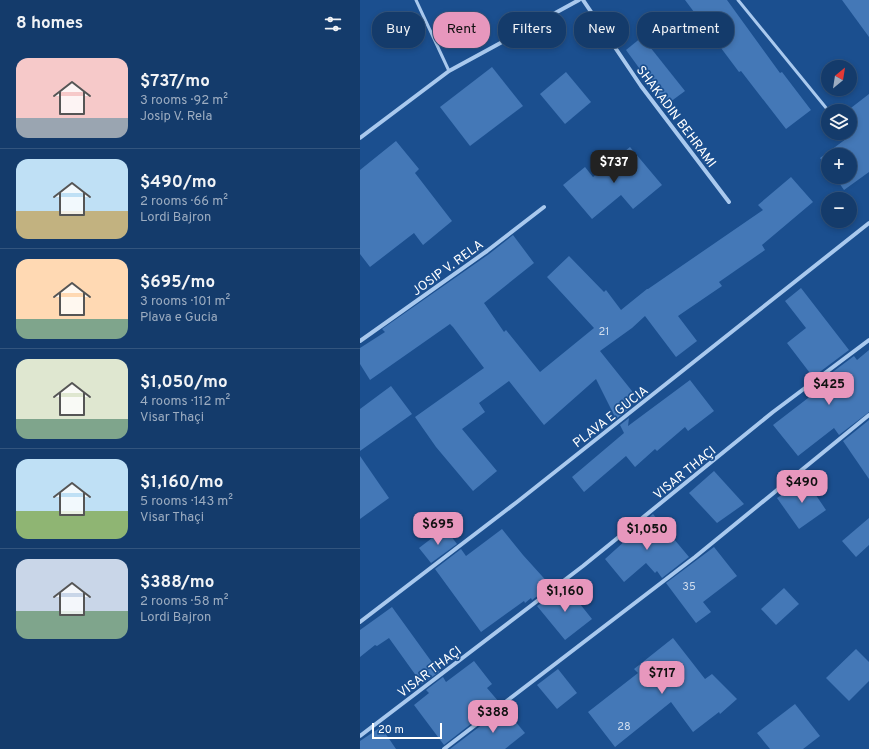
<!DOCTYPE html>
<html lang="en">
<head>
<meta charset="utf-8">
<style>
	:root { --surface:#143b6b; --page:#214673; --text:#f1f3f6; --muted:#9dadc1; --line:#33557e; --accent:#e797bd }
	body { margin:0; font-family:Overpass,sans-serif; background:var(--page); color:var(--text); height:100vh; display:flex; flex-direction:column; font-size:15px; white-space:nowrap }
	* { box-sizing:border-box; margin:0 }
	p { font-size:13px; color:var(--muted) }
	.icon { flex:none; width:22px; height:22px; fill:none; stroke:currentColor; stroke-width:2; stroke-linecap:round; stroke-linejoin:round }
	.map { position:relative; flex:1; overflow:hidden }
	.drawer { display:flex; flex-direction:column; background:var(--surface); width:360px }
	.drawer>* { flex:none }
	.top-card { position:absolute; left:12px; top:12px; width:380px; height:36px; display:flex; gap:8px }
	.needle { width:26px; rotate:30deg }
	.fabs { position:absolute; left:461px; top:60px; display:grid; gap:8px }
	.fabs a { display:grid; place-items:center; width:36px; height:36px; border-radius:50%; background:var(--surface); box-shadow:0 2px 6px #0003,0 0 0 1px var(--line); font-size:20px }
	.scale { position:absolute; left:12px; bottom:10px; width:70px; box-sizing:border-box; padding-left:4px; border:2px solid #fff; border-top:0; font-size:11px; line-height:14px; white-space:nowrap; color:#fff; -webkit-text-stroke:3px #1b4f8f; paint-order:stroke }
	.price { position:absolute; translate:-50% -34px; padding:0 9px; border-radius:8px; background:var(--accent); color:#111; font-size:13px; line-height:26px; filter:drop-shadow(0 1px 2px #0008) }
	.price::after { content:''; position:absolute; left:50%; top:24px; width:12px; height:9px; margin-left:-6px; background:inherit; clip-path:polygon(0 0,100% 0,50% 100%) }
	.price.on { background:#222; color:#fff }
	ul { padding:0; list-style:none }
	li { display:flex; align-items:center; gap:12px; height:100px; padding:0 16px }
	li+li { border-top:1px solid var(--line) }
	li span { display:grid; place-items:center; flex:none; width:112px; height:80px; border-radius:12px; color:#555 }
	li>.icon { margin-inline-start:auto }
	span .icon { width:48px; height:48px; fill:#fffc; stroke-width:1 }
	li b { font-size:17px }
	h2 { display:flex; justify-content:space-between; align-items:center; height:48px; padding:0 16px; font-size:17px }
	.pill { padding:0 14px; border-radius:16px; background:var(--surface); box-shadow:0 2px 6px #0003,0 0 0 1px var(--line); font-size:14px; line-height:36px }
	.pill.on { background:var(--accent); color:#111 }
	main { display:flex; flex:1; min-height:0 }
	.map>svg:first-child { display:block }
	.building { fill:#4478b7 }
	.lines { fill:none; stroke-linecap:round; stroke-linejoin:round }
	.service { stroke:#a9c9ee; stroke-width:3 }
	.minor { stroke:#a9c9ee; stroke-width:4 }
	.labels { text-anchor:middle; stroke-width:3.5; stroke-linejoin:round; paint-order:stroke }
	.number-label { font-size:11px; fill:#d0dded }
	.street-label { font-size:13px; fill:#fff; stroke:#1b4f8f }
</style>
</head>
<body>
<main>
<section class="drawer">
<h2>8 homes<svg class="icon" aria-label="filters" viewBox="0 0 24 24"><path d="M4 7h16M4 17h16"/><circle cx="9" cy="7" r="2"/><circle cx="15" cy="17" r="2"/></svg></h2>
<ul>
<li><span style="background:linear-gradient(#f6c9c9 75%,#9aa5b1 0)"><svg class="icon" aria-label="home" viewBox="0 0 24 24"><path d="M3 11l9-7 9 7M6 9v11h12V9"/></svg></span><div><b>$737/mo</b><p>3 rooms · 92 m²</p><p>Josip V. Rela</p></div></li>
<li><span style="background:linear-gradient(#bfe0f5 65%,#c2b280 0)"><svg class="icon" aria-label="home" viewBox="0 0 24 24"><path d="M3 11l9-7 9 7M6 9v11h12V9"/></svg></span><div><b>$490/mo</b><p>2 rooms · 66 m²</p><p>Lordi Bajron</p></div></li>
<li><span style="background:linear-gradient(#ffd9b3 75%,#7fa58c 0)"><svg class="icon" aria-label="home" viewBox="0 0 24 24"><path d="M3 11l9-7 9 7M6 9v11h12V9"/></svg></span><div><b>$695/mo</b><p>3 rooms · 101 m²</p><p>Plava e Gucia</p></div></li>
<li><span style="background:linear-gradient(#dfe7d0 75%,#7fa58c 0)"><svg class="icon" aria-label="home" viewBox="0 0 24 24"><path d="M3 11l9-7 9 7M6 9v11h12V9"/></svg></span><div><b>$1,050/mo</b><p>4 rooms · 112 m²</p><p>Visar Thaçi</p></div></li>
<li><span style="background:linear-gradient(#bfe0f5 65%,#8fb573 0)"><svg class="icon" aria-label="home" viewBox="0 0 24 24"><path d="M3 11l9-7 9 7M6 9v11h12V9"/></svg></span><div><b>$1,160/mo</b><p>5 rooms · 143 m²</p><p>Visar Thaçi</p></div></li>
<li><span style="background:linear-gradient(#c9d6e8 65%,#7fa58c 0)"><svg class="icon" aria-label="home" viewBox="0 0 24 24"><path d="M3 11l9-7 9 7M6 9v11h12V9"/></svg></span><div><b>$388/mo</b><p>2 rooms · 58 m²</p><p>Lordi Bajron</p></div></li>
</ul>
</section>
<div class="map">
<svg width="509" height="749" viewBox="0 0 509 749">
	<rect width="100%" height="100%" fill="#1b4f8f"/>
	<g class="building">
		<path d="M325,0H367L420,73L422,72L451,110L426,129L381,71L379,72Z"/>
		<path d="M482,0H509V37Z"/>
		<path d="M282,37L325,91L306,105L266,50Z"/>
		<path d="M132,67L163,106L110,146L80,107Z"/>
		<path d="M206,72L231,102L205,124L180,94Z"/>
		<path d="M509,94V172L484,190L475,177H490V155H468V168L460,158L486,139L481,133H490V111H487Z"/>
		<path d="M36,141L59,169L55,173L92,221L63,245L54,233L10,267L0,254V170Z"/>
		<path d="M270,147L302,185L273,209L261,195L232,219L203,185L225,167L233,177Z"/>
		<path d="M431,177L453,202L402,245L405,250L359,282L362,286L318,316L337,341L316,357L285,316L272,328L240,351L272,391L270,408L256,419L236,379L184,425L149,381L119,403L125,412L102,429L137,471L113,491L76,447L55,417L124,368L93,327L90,324L10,380L0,364V348L25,332L22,329L129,254L153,235L174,263L124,303L144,332L146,330L180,372L234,328L187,277L209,256L244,292L246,290L261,310L287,289H288L403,210L398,205Z"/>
		<path d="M441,288L489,350L453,377L427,343L446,328L425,301Z"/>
		<path d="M509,350V412L479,435L474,428L438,456L413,425L461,388L458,383L494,356L497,360Z"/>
		<path d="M330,380L354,411L328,431L325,427L297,451L295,449L275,467L266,456L224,492L212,477L264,433L260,425L269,418L268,426Z"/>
		<path d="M31,386L52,414L0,451V409Z"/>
		<path d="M509,420V479L483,441Z"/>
		<path d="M0,456L29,498L0,519Z"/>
		<path d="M354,471L384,504L357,523L329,493Z"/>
		<path d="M445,479L466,510L439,529L417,498Z"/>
		<path d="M293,514L329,557L302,578L297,571L295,573L286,563L264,582L245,559L266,540L265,538Z"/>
		<path d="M509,518V545L496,557L482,541Z"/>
		<path d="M85,528L97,544L71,563L59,548Z"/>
		<path d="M142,529L163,555L191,586L172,600L171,598L165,603L164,601L121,632L75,569L101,549L106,556Z"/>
		<path d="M354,547L377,576L343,602L351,612L336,623L306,583Z"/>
		<path d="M424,588L439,604L416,625L401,609Z"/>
		<path d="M208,589L232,619L205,640L177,606L196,591L200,595Z"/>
		<path d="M32,607L79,672L62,684L29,638L17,646L15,645L0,657V630Z"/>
		<path d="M313,638L345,679L352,674L377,699L360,714L359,712L333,732L311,702L255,747L228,712L278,673L274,669Z"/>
		<path d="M496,649L509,662V681L489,701L466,678Z"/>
		<path d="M114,661L132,684L127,688L139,702L84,745L54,705L69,693L66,690L83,677L86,682Z"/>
		<path d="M198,669L217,693L197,709L177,685Z"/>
		<path d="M435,704L460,736L443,749H410L397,733Z"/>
		<path d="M144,708L165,733L145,749H90Z"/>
		<path d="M21,727L36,749H0V741Z"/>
	</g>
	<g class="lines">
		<g class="service">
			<path d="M56,0L89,71"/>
			<path d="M378,0L467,109"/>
		</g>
		<g class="minor">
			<path d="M223,0L281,86L369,202"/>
			<path d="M0,138L89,71L219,0"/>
			<path d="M0,341L127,251L184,207"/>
			<path d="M0,622L157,502L509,223"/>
			<path d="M0,736L223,566L413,412L509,340"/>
			<path d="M84,749L335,557L509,415"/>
		</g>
	</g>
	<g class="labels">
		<g class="number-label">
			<text x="244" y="335">21</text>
			<text x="329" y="590">35</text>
			<text x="264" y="730">28</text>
		</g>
		<g class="street-label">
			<text transform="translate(317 116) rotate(53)" y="5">SHAKADIN BEHRAMI</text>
			<text transform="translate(87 267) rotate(-36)" y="5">JOSIP V. RELA</text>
			<text transform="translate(250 416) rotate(-38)" y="5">PLAVA E GUCIA</text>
			<text transform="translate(324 472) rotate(-39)" y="5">VISAR THAÇI</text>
			<text transform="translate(69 671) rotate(-37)" y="5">VISAR THAÇI</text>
		</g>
	</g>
</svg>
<div class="fabs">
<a><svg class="needle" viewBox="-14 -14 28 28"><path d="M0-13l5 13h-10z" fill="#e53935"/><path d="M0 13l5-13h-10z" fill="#9dadc1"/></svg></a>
<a><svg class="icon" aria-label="layers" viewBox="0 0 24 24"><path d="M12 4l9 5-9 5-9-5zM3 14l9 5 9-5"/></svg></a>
<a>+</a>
<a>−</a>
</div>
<div class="scale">20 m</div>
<b class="price on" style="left:254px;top:184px">$737</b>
<b class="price" style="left:469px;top:406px">$425</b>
<b class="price" style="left:442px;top:504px">$490</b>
<b class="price" style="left:78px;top:546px">$695</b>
<b class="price" style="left:287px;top:551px">$1,050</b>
<b class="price" style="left:205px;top:613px">$1,160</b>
<b class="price" style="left:302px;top:695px">$717</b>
<b class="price" style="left:133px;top:734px">$388</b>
<div class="top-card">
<a class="pill">Buy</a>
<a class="pill on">Rent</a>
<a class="pill">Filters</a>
<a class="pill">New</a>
<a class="pill">Apartment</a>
</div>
</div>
</main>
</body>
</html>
